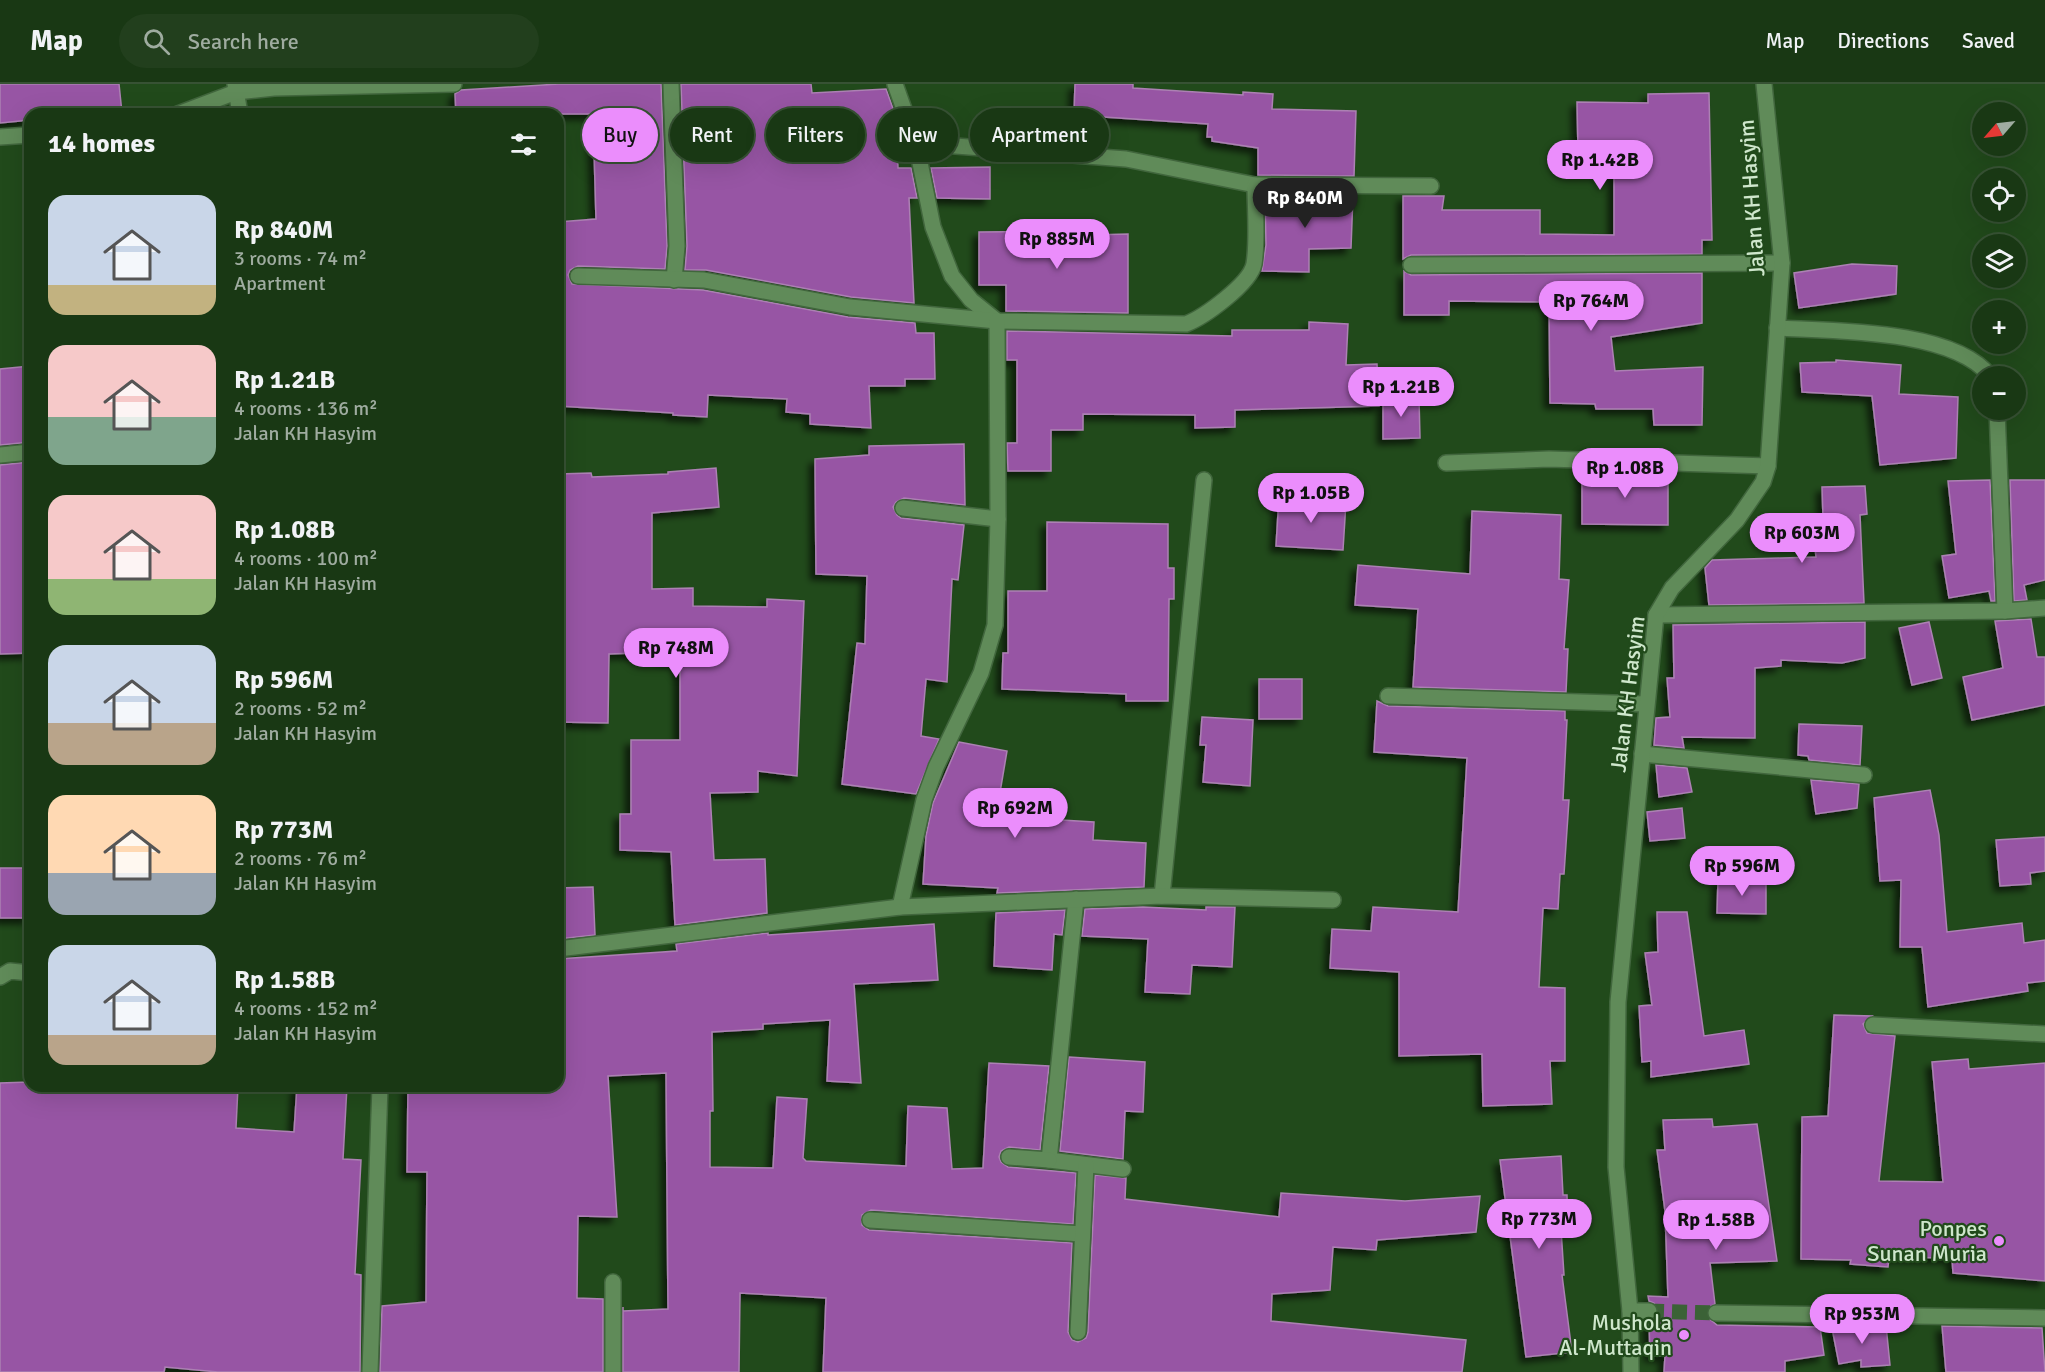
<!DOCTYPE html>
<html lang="en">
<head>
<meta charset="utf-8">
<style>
	:root { --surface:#193814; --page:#223f1d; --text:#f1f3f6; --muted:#9faca0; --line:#375234; --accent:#eb8dfc }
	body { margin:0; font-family:Signika,sans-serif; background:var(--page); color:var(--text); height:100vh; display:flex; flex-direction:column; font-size:22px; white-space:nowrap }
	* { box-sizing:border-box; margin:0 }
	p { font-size:20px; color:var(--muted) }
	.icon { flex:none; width:33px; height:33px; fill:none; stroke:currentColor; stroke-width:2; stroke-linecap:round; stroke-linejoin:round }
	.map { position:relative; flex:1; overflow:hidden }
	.panel { position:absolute; left:24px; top:24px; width:540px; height:984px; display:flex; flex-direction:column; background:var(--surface); border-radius:18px; box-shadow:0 6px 24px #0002,0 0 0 2px var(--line) }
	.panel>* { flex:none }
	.guide { position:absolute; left:582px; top:24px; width:570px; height:54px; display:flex; gap:12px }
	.needle { width:39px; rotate:242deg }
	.tools { position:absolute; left:1972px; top:18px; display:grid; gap:12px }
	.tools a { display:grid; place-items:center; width:54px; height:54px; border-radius:50%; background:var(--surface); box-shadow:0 6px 24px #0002,0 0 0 2px var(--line); font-size:30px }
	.price { position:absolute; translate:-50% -51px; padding:0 14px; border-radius:21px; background:var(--accent); color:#111; font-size:20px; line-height:39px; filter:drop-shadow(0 2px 3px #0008) }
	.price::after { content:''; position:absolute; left:50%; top:36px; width:18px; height:14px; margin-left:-9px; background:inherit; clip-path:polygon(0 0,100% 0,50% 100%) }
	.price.on { background:#222; color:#fff }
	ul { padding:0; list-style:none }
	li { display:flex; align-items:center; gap:18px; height:150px; padding:0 24px }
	li span { display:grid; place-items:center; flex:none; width:168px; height:120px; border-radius:18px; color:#555 }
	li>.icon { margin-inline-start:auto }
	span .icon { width:72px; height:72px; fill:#fffc; stroke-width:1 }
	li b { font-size:26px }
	h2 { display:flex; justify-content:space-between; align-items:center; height:72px; padding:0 24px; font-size:26px }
	.tag { padding:0 21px; border-radius:27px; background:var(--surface); box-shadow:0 6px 24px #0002,0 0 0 2px var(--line); font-size:21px; line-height:54px }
	.tag.on { background:var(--accent); color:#111 }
	header { display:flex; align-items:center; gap:36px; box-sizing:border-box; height:84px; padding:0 30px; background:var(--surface); border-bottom:2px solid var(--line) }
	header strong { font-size:28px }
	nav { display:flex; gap:33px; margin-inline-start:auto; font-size:21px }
	.search { width:420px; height:54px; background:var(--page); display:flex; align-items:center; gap:15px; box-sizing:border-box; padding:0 21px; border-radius:33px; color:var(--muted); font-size:22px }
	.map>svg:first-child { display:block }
	.building { fill:#9754a4; stroke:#ac81b3; stroke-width:1.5; filter:url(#shadow) }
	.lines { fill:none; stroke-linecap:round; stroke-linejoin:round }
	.street-tunnel { stroke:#3b6236; stroke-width:15; stroke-dasharray:15 8; stroke-linecap:butt }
	.street-casing { stroke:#41663d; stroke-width:18 }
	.street { stroke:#608b59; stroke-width:15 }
	.poi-dot { fill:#eb8dfc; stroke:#214a1b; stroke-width:2 }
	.labels { text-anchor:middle; stroke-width:4.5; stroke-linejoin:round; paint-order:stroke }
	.street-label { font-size:22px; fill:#cfe7cc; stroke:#214a1b }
	.poi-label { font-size:22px; fill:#cfe7cc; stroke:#214a1b; text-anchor:end }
</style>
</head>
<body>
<header>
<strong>Map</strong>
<div class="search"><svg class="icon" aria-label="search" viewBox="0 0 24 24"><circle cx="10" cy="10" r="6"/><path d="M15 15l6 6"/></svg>Search here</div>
<nav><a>Map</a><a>Directions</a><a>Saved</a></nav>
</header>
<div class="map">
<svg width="2045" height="1288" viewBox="0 0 2045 1288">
	<defs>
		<filter id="shadow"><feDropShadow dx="-5.5" dy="5.5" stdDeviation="3" flood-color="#0009"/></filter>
	</defs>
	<rect width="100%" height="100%" fill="#214a1b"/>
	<g class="building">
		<path d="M0,0H119L122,29L30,30V36L0,39Z"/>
		<path d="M559,0H661L667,162L665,185L578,182L570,186L568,191L572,200L703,206L848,233L915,239L916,249H934L935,295H905V302H869L871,344L810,340V330L786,328L787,315L708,311L707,333L673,331V329L558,322V138L596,135L593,30H456L455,10L461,6Z"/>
		<path d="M681,0H811L812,9L886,5L896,33L898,84H911L917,114H909L914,219L851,213L706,186H685L687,162Z"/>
		<path d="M1075,0H1133V4L1243,11V8L1273,10L1272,25L1356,27L1354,92L1258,91V64L1212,57V53H1207L1208,40L1074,31Z"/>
		<path d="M1709,9L1712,156H1702V170L1411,171L1403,175V112H1444L1442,126H1540V150L1614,151V65H1578L1577,18L1648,19V10Z"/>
		<path d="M990,83V115L937,114L931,84Z"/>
		<path d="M1265,111H1353L1351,164L1309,165V188L1262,187L1266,161Z"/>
		<path d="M1090,147V151L1128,150V229L1006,227V201H979V148Z"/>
		<path d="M1852,180L1897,182L1896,210L1799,224L1794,189Z"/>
		<path d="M1404,187L1411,191L1702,189V239L1611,253L1615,287L1703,283L1702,341H1654L1653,325H1596L1595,320L1550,319L1549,218L1449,217V231H1404Z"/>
		<path d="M1309,238L1348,240L1346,281L1377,280L1379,322L1235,326V343L1195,344V331L1083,330V346H1051V387H1008L1007,359H1017V276H1007V247L1232,252V246H1309Z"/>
		<path d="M1836,276L1901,281L1899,310L1958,313L1956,374L1880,381L1872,312L1802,308L1800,279L1836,278Z"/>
		<path d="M30,282V358L0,361V285Z"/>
		<path d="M1383,314H1419L1420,354L1383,355Z"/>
		<path d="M964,360L965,421L904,414L896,418L893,423L897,431L901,434L964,441L958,496L952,495L947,598L926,595L921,652L939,655L916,710L842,700L857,559L865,560L867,492L816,490L815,375L869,371V362Z"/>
		<path d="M30,378V569L0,570V381Z"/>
		<path d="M716,384L719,423L652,429V505L693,504V522L767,523V515L804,517L797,692L758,687V708L710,709L714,776L765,775L767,829L675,841L671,768L620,766V730H631V656H680V574L664,575L663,568L609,570L608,639L558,638V390L591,389L592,393L668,390V388Z"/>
		<path d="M1582,389H1668V441L1582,440Z"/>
		<path d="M1990,396L1995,517H1991L1989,507L1949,514L1942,472L1956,470L1948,397Z"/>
		<path d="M2010,396H2045V496L2024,501L2027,516L2014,517Z"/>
		<path d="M1865,402L1867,430L1860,431L1864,519L1709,521L1705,484L1712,476L1816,473L1815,463L1824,462L1822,403Z"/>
		<path d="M1279,413L1346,418L1343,466L1276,462Z"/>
		<path d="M1472,427L1561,431L1559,495L1569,496L1564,565H1568L1566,608L1413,603L1418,525L1355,521L1358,481L1470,490Z"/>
		<path d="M1047,438L1168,440V484H1174V515H1169L1168,617H1126V610L1002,605L1003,569H1008V507H1047Z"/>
		<path d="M2031,535L2037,573H2045V621L1972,636L1963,593L2003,584L1995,537Z"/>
		<path d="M1865,538V574L1842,579L1781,576V582L1755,584V654L1682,653L1684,664L1654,661L1656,634L1670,633L1667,594H1674L1673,541Z"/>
		<path d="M1929,538L1942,594L1912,601L1899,544Z"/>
		<rect x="1259" y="595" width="43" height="40"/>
		<path d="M1377,617L1388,622L1565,627V636H1567L1563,716H1569L1564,790H1560L1558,825L1543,824L1539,903L1565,904V977H1550L1552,1020L1483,1022L1482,970L1399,972V888L1330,884L1332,845L1371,847L1373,823L1458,828L1467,674L1374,668Z"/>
		<path d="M1202,633L1253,636L1250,702L1203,698L1206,661H1200Z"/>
		<path d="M1799,640L1862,642L1860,681L1809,676L1808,672L1798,671Z"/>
		<path d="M959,658L1007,667L996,732L1094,738L1093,756L1146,759L1144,803L997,809L998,804L923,800L926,752L933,719Z"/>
		<path d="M1656,681L1687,684L1692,708L1659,713Z"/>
		<path d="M1811,696L1859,700L1857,724L1816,730Z"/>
		<path d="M1930,706L1939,751L1947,848L2022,839L2024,859L2045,856V897L2027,899L2028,907L1928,923L1922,863H1900L1901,796L1880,797L1874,714Z"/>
		<path d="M1682,724L1685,754L1650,757L1647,728Z"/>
		<path d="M2045,753V787L2030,789L2031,800L2000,802L1996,756Z"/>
		<rect x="0" y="784" width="30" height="50"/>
		<path d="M1718,796H1766V830L1717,829Z"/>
		<path d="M593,803L595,851L558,855V804Z"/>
		<path d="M1143,823L1206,826V823H1235L1232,883L1192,881L1190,910L1145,908L1148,855L1082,852L1085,825Z"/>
		<path d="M1065,826L1062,851L1054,850L1052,886L994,882L996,829Z"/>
		<path d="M1657,828H1687L1704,952L1744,946L1749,980L1651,993V977L1642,978L1639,922L1652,921L1645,869L1658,868Z"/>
		<path d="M934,840L938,896L854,900L861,999L827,997L830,936L763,940V945L712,948L713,1027H710V1083L773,1084L777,1013L807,1015L803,1074L806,1077L906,1082L908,1022L947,1024L952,1085L983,1084L989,979L1049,982L1040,1066L1009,1063L1001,1067L999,1073L1001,1078L1008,1083L1076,1089L1073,1140L871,1126L862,1131V1141L869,1146L1072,1159L1068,1248L1072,1256L1078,1258L1086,1254L1088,1248L1095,1091L1126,1094L1125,1115L1279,1133L1281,1109L1405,1117L1480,1112L1476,1148L1377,1156L1376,1166L1333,1163L1330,1206L1272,1210L1271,1237L1466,1256L1462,1288H823L826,1214L740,1209L739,1288H623V1223V1227L668,1225L666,989L608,992L617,1133L578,1132L577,1214L603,1215V1288H380L382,1222L426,1218L427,1088H407L408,1002H558V875L677,867L676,860L768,849V851Z"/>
		<path d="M1834,931L1872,932L1863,940L1867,949L1895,952L1879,1097L1943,1098L1932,978L1968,975L1969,985L2045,979V1197L1953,1189L1952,1174L1889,1173L1888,1183L1850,1180L1851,1176L1801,1175L1802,1033L1828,1032Z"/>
		<path d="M1069,973L1145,978L1143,1028L1125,1027L1123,1075L1060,1067Z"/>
		<path d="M30,998V1002H238L236,1044L294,1048L297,1002H347L343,1075L361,1076L355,1190L361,1191L360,1288H218L165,1283L164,1288H0V999Z"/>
		<path d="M1712,1035L1713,1043L1757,1040L1777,1177L1710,1179L1715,1220L1707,1225V1233L1717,1241L1820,1243L1824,1271L1785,1277V1288H1664L1665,1272H1650L1649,1237L1657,1232L1659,1226L1654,1219L1649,1217L1648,1212L1668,1213L1665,1127L1657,1066H1665L1663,1036Z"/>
		<path d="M1561,1072L1563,1111H1567L1568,1145H1561L1564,1191H1562L1572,1268L1526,1273L1500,1076Z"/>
		<path d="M1862,1241H1886L1890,1281L1861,1283V1276L1839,1280L1832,1244Z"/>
		<path d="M1942,1242L2042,1244L2045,1288H1946Z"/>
	</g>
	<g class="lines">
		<path class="street-tunnel" d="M1649,1227L1716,1229"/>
		<defs>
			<g id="street">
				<path d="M235,0L240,30"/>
				<path d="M671,0L677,162L674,196"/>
				<path d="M895,0L916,59L933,143L952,192L971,216L997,237"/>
				<path d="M178,30L236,8L274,4L454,0"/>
				<path d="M0,53L30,51"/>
				<path d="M916,59L1126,75L1255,101L1431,102"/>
				<path d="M1411,181L1782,179"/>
				<path d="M578,192L704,196L850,223L997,237L1186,240C1204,233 1250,200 1254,180C1258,155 1255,126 1255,101"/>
				<path d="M1777,244C1833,247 1953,245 1990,292"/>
				<path d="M1997,326L2005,527"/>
				<path d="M0,371L30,368"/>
				<path d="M1446,379L1549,375L1768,382"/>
				<path d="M903,424L998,435"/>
				<path d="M1656,531L2005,527L2045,524"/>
				<path d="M1388,612L1646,620"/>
				<path d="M1642,670L1864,691"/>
				<path d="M1162,812L1204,396"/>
				<path d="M1076,815L1049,1076L1123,1085"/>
				<path d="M900,823L924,716L936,683L981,589L995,541L998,435L997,237"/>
				<path d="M558,865L900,823L1162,812L1333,816"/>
				<path d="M0,893L10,887L30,889"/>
				<path d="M1873,941L2045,950"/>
				<path d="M1009,1073L1049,1076"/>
				<path d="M870,1136L1082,1150"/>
				<path d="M613,1198V1288"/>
				<path d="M1630,1227H1649"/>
				<path d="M1716,1229L2045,1234"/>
				<path d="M1078,1248L1086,1081"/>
				<path d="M370,1288L380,1002"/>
				<path d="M1631,1288L1630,1227L1616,1083L1618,918L1656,531L1672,504L1737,436L1763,398L1768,382L1782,179L1764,0"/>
			</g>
		</defs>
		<use href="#street" class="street-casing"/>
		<use href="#street" class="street"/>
	</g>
	<g class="poi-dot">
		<circle cx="1999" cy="1157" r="6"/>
		<circle cx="1684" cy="1251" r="6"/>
	</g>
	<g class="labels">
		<g class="street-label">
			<text transform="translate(1751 114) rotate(-94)" y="8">Jalan KH Hasyim</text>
			<text transform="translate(1627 610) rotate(-83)" y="8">Jalan KH Hasyim</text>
		</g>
		<g class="poi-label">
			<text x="1987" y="1152">Ponpes<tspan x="1987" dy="25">Sunan Muria</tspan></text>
			<text x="1672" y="1246">Mushola<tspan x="1672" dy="25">Al-Muttaqin</tspan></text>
		</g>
	</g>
</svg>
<div class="tools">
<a><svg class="needle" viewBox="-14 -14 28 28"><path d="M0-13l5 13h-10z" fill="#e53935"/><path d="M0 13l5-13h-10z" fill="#9faca0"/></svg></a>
<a><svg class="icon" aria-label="locate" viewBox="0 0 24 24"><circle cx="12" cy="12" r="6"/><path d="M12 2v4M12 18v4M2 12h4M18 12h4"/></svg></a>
<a><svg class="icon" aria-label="layers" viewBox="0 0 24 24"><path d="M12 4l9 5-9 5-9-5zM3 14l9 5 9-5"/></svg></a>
<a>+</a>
<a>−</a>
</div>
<b class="price" style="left:1600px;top:107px">Rp 1.42B</b>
<b class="price on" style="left:1305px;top:145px">Rp 840M</b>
<b class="price" style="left:1057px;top:186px">Rp 885M</b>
<b class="price" style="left:1591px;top:248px">Rp 764M</b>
<b class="price" style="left:1401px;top:334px">Rp 1.21B</b>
<b class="price" style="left:1625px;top:415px">Rp 1.08B</b>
<b class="price" style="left:1311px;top:440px">Rp 1.05B</b>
<b class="price" style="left:1802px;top:480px">Rp 603M</b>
<b class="price" style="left:676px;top:595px">Rp 748M</b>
<b class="price" style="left:1015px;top:755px">Rp 692M</b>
<b class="price" style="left:1742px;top:813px">Rp 596M</b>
<b class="price" style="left:1539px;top:1166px">Rp 773M</b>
<b class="price" style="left:1716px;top:1167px">Rp 1.58B</b>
<b class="price" style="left:1862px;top:1261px">Rp 953M</b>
<div class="guide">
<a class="tag on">Buy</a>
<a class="tag">Rent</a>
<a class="tag">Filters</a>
<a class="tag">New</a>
<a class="tag">Apartment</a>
</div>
<section class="panel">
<h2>14 homes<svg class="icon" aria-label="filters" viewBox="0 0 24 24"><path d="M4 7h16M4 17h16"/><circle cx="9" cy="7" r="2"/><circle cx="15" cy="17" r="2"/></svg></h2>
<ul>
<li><span style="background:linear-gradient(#c9d6e8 75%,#c2b280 0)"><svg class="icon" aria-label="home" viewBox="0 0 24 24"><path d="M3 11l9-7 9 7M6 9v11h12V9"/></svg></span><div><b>Rp 840M</b><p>3 rooms · 74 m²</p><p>Apartment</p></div></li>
<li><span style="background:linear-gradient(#f6c9c9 60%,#7fa58c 0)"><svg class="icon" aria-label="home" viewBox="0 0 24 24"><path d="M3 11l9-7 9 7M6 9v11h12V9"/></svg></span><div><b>Rp 1.21B</b><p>4 rooms · 136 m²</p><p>Jalan KH Hasyim</p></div></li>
<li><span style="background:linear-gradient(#f6c9c9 70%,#8fb573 0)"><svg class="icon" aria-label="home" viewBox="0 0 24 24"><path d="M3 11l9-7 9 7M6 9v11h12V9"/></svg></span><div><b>Rp 1.08B</b><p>4 rooms · 100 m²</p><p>Jalan KH Hasyim</p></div></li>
<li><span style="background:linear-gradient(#c9d6e8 65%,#b9a48a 0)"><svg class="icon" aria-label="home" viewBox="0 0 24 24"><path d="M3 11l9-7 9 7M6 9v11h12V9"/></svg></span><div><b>Rp 596M</b><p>2 rooms · 52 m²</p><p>Jalan KH Hasyim</p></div></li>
<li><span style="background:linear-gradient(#ffd9b3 65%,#9aa5b1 0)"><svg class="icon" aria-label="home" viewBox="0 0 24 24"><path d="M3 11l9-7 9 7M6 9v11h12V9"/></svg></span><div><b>Rp 773M</b><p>2 rooms · 76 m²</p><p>Jalan KH Hasyim</p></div></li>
<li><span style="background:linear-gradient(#c9d6e8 75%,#b9a48a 0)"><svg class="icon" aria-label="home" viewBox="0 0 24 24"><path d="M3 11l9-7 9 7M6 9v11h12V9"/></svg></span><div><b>Rp 1.58B</b><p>4 rooms · 152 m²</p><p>Jalan KH Hasyim</p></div></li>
</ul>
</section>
</div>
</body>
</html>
